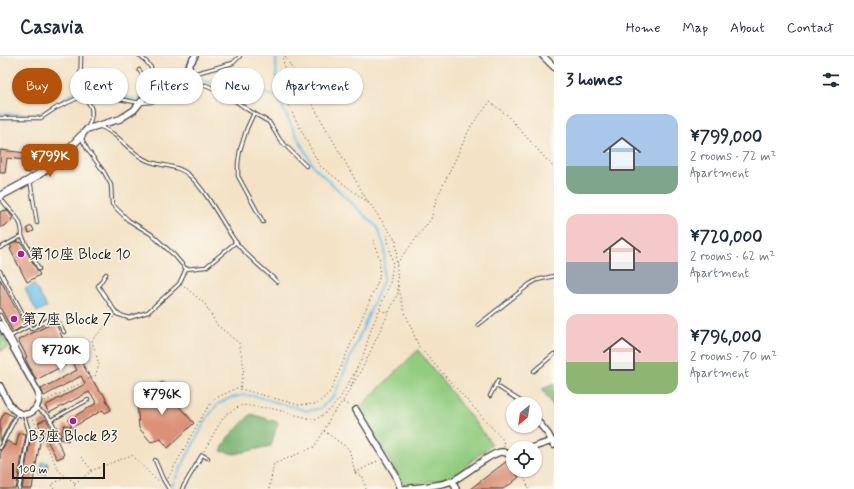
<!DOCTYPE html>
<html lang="en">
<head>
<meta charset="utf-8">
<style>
	:root { --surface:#fff; --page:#f2f2f3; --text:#1f2937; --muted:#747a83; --line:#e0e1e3; --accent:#b45309 }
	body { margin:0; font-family:Mynerve,"LXGW WenKai TC",sans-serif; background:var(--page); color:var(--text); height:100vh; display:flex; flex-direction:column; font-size:15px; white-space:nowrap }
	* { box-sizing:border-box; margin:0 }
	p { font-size:13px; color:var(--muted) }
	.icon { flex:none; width:22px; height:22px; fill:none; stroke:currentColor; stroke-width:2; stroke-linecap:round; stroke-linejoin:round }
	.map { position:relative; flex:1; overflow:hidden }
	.side { display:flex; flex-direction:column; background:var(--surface); width:300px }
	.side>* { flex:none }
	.top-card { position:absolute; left:12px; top:12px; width:380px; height:36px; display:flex; gap:8px }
	.needle { width:26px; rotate:209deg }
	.fabs { position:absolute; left:506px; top:341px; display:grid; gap:8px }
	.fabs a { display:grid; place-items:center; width:36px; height:36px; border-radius:50%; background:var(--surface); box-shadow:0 1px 3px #0004; font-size:20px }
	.scale { position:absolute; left:12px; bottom:10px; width:93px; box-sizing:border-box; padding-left:4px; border:2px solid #1c1c1c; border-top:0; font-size:11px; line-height:14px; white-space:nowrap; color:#1c1c1c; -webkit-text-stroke:3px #fbf7ec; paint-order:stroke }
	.price { position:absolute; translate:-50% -34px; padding:0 9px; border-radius:8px; background:#fff; color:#222; font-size:13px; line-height:26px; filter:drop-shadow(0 1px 2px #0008) }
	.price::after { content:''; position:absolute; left:50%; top:24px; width:12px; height:9px; margin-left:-6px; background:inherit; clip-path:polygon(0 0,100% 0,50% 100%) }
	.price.current { background:var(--accent); color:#fff }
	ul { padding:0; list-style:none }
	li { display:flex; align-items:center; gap:12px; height:100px; padding:0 12px }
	li span { display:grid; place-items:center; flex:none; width:112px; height:80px; border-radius:12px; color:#555 }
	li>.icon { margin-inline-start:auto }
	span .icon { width:48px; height:48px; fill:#fffc; stroke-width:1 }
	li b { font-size:17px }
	h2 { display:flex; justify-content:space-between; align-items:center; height:48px; padding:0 12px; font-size:17px }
	.pill { padding:0 14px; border-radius:18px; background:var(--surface); box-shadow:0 1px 3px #0004; font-size:14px; line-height:36px }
	.pill.current { background:var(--accent); color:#fff }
	header { display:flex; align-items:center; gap:24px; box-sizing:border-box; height:56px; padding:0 20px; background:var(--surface); border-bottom:1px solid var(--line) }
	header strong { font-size:19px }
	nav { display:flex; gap:22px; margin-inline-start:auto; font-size:14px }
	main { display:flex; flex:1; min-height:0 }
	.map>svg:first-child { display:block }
	.green { fill:#92cc80; stroke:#57744e }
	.forest { fill:#75b06e; stroke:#486645 }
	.water { fill:#6ec2ea; stroke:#456f83 }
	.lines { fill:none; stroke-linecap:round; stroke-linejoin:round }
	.stream { stroke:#6ec2ea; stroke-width:2 }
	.building { fill:#da9177 }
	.service-casing { stroke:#3c3a36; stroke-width:4.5 }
	.minor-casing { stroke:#3c3a36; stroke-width:8 }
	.tertiary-casing { stroke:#3c3a36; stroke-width:9 }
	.path { stroke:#3c3a36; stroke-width:1; stroke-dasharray:1 3; stroke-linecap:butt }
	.service { stroke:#fff; stroke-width:2.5 }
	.minor { stroke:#fff; stroke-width:5.5 }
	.tertiary { stroke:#fff; stroke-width:7 }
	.service-bridge-casing { stroke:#3c3a36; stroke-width:4.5; stroke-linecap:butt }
	.service-bridge { stroke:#fff; stroke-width:2.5 }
	.poi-dot { fill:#b5179e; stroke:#fbf7ec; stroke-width:1.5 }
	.labels { text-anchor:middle; stroke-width:3; stroke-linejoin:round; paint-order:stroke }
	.poi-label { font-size:15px; fill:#1c1c1c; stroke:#fbf7ec; text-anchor:start }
</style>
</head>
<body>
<header>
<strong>Casavia</strong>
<nav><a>Home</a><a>Map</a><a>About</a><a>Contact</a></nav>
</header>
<main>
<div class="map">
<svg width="554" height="433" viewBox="0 0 554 433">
	<rect width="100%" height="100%" fill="#fbf7ec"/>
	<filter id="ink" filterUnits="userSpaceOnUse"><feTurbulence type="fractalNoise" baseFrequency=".025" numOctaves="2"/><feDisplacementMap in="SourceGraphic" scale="8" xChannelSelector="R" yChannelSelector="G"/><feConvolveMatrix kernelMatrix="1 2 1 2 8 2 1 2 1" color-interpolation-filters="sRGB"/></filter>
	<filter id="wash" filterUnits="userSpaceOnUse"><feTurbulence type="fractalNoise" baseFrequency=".012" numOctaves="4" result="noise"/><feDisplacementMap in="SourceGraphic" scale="16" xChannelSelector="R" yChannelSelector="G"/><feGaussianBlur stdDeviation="0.9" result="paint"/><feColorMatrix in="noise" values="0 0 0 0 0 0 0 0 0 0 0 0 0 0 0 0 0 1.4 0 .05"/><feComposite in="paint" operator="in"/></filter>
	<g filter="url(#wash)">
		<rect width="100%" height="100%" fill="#f3e2c6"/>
		<g class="green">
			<path d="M0,275L9,291L0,295Z"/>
			<path d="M418,294L492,388L450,423L404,429L359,352Z"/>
		</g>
		<g class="forest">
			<path d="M554,328V351L542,333Z"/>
			<path d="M251,358L278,366L271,390L235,398L221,395L228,381Z"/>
		</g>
		<g class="water">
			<path d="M34,228L47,251L37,256L25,233Z"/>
			<path d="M42,406L48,407L46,419L40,418Z"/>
		</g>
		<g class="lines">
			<g class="stream">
				<path d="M147,41L193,24H199L277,40"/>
				<path d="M0,57L38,59L77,35L88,33L134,43L143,42"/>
				<path d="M170,433L207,362L218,348L230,342L244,339L255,340L307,355L321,352L334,340L383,225L385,192L377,171L314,111L295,77L277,40L276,0"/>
			</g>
		</g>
		<g id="blocks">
			<g class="building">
				<path d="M0,94L44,99L43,106L32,104L30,117L24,116L25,104L7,102L5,117H0Z"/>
				<path d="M5,154V155L7,154L13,162L11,163L12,165L0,172V156Z"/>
				<path d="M32,170L34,175L29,177L27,172Z"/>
				<path d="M18,185L19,187L21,186L40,219L27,226L10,193L12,192L10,189Z"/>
				<path d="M0,223L24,268L22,269L23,270L13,276L0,251Z"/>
				<path d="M55,266L64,285L68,282L91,323L93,326H94L99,335L103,337L111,354L105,357L103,354L73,371L68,385L60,383L64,369L72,371L68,364L97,347L89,336L49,357L45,350L85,328L81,320L44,340L41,333L77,314L72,305L36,324L25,302L27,301L18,284Z"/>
				<path d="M162,326L176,334L172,343L194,367L168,392L161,383L151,386L139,372L137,344Z"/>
				<path d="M5,356L13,360L0,386V365Z"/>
				<path d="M46,363L63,396L64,400L57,403L38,367Z"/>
				<path d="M19,377L26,378L16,433H0V395L2,393L7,385L16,390Z"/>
				<path d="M31,378L41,380L33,426L32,433H22Z"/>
				<path d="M507,405L519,421L512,427L503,433H470Z"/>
			</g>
		</g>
	</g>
	<g filter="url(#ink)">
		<use href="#blocks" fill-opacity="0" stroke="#3c3a36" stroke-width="1"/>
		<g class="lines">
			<defs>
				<g id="service">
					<path d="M81,0C81,9 80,20 81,29C83,48 99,47 88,71"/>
					<path d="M140,0C148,6 154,15 157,25L154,29"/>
					<path d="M139,14L152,32"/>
					<path d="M189,19L233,7L240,0"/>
					<path d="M254,57L247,72L240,94L238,107V120L263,166"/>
					<path d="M0,62H41L56,52L89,37L140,47L151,46L190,30L206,29L227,39L248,54L269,66L280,84L306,110"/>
					<path d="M99,70C118,77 127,94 144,103C158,111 177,108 189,119C208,137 220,163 235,185C244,198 265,214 277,226"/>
					<path d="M81,81L87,93L104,116L111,129L112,148L128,164L151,178L174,199L186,213L179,228L148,256L129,262L117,258L98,230L106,218"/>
					<path d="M30,124L37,167"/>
					<path d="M0,141C9,156 23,161 22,180"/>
					<path d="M0,192L22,180L39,213"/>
					<path d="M186,213L206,211L236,186"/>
					<path d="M0,215L31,273L55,260L64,276"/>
					<path d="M0,259L21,300L20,303"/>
					<path d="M478,269L530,228L537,224L554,220"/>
					<path d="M11,280L29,270"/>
					<path d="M534,315L554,298"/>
					<path d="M495,329L525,348"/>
					<path d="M490,340L498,324"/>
					<path d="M36,352L48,360L59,379"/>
					<path d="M51,364L88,344"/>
					<path d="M0,392L18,357"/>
					<path d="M155,404L163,423"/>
					<path d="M19,433L29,376L24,359"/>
					<path d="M182,433L202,399L208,402"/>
				</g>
				<g id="minor">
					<path d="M543,0L554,11"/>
					<path d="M81,80L87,73L120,63L134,54L153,31L176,22L188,11L195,0"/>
					<path d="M0,268L38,336C42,349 31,364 17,356C9,352 4,338 0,330"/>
					<path d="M356,354L395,418L401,433"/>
					<path d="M535,362L548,378L554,389"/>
					<path d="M531,392L552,385"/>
					<path d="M453,425L456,433"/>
					<path d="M403,433C419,431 436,431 452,425C465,420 490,396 502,396C506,396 510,399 513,401"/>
				</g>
				<path id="tertiary" d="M0,140L30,124L58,105L81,80"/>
			</defs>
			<use href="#service" class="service-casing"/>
			<use href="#minor" class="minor-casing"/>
			<use href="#tertiary" class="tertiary-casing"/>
			<g class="path">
				<path d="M285,0L369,148"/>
				<path d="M397,207L431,163L436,144L471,70L490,46L507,59L554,112"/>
				<path d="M184,230L205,248L217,269L239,287L244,312L240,333"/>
				<path d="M398,230L404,254L419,291L503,384L504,391"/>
				<path d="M380,254L388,257"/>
				<path d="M351,331L356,315"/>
				<path d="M45,345L95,320L99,309L92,284L114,261"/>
				<path d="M343,346L350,350"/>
				<path d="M33,363L59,415L75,427L74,433"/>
				<path d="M324,375L349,393L355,417L363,421L366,433"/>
				<path d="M204,395L218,370L226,358L242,349L274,353L315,364L330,354L340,342L362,303L372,271L390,227L393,209L387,179"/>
				<path d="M81,401L92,414"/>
				<path d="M521,414L529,433"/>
				<path d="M355,417L379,404"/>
				<path d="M168,422L201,362L214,343L237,332L299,349L317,348L330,336L379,223L380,204L373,185L375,184"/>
				<path d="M75,427L93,414L132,399L156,424H158"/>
				<path d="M54,433L51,429L66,421"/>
				<path d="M269,433L274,408L314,391L324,375L331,360L343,345L364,309L398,237L396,185L370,148L320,110L287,47L283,0"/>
			</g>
			<use href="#service" class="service"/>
			<use href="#minor" class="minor"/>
			<use href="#tertiary" class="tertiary"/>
			<defs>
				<path id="service-bridge" d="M163,423L169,433"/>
			</defs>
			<use href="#service-bridge" class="service-bridge-casing"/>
			<use href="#service-bridge" class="service-bridge"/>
		</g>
	</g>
	<g class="poi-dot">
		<circle cx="21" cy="198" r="4"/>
		<circle cx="14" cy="263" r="4"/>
		<circle cx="73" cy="365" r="4"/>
	</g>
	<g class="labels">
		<g class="poi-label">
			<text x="29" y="203">第10座 Block 10</text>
			<text x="22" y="268">第7座 Block 7</text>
			<text x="73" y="385" text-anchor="middle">B3座 Block B3</text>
		</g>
	</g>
</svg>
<div class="fabs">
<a><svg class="needle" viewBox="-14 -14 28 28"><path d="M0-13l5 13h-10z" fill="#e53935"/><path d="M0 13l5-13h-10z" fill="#747a83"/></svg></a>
<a><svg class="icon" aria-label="locate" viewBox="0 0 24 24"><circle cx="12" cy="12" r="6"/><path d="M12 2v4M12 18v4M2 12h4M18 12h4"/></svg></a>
</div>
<div class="scale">100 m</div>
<b class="price current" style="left:50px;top:122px">¥799K</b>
<b class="price" style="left:61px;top:316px">¥720K</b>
<b class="price" style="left:162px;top:360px">¥796K</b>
<div class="top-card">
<a class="pill current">Buy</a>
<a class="pill">Rent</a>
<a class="pill">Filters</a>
<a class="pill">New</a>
<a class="pill">Apartment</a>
</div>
</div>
<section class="side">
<h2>3 homes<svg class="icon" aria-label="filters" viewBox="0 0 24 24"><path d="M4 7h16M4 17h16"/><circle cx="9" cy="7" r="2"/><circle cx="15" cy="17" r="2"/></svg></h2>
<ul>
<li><span style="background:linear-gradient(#a9c7e8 65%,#7fa58c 0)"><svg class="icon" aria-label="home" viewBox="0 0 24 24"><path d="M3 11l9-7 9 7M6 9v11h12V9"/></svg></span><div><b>¥799,000</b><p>2 rooms · 72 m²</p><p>Apartment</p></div></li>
<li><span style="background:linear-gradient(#f6c9c9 60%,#9aa5b1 0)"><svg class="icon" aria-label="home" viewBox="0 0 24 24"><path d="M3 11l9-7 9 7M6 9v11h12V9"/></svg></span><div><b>¥720,000</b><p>2 rooms · 62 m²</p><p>Apartment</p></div></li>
<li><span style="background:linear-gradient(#f6c9c9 60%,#8fb573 0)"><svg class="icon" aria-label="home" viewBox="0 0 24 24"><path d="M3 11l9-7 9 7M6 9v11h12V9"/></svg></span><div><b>¥796,000</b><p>2 rooms · 70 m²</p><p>Apartment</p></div></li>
</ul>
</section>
</main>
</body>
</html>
